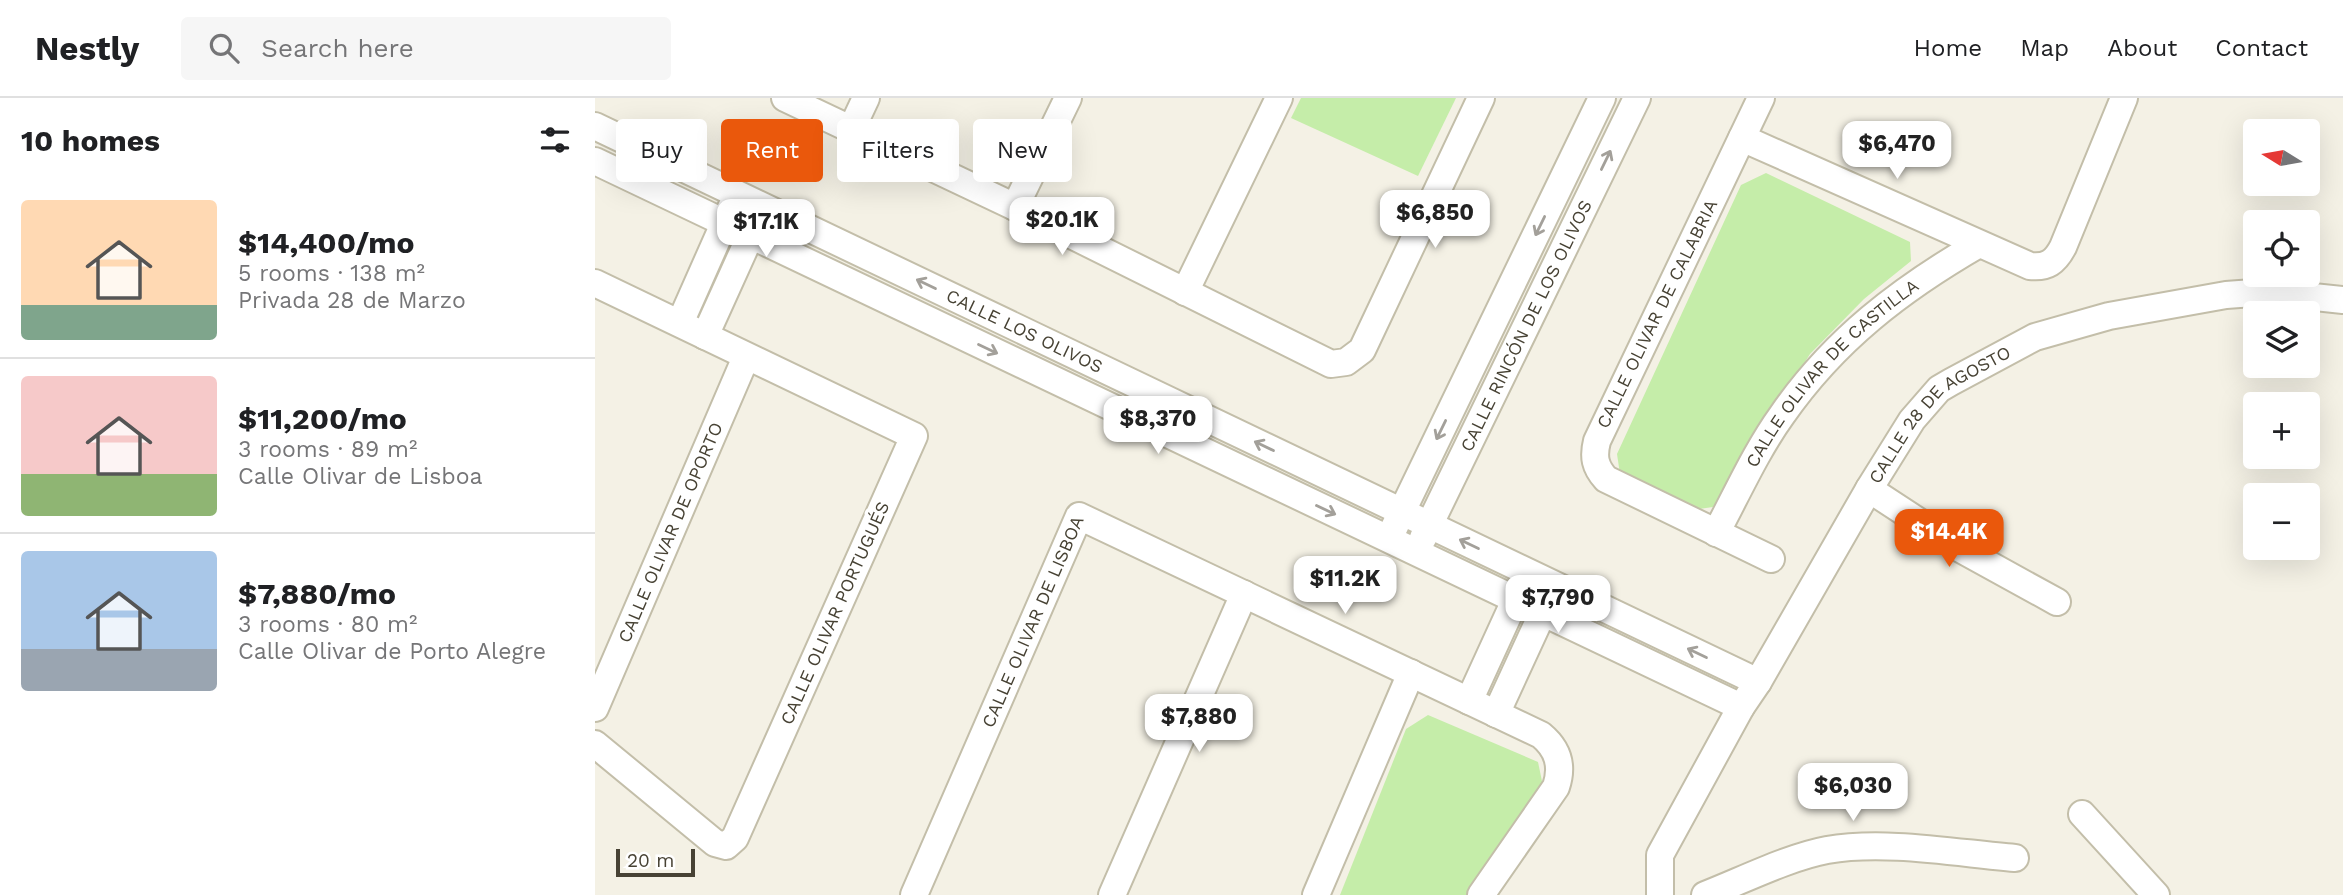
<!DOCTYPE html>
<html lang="en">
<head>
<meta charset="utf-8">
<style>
	:root { --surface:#fff; --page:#f6f6f6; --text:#202124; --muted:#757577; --line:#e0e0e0; --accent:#ea580c }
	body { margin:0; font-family:"Work Sans",sans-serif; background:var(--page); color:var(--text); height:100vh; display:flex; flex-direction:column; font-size:26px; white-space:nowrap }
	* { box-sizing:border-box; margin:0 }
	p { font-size:23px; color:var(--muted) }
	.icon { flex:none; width:38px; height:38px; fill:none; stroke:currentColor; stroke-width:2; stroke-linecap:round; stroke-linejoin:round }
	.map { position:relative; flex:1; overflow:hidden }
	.sheet { display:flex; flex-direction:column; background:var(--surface); width:595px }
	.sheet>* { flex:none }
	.banner { position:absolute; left:21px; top:21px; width:665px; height:63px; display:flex; gap:14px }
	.needle { width:46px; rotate:281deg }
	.buttons { position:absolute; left:1648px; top:21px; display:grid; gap:14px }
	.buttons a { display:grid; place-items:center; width:77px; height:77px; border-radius:7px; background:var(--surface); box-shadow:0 7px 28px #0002; font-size:35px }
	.scale { position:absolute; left:21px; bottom:18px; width:79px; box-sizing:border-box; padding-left:7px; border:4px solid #474234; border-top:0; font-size:19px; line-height:24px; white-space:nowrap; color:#474234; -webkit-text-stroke:5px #fff; paint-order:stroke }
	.price { position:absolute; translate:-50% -60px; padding:0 16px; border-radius:14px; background:#fff; color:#222; font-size:23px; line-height:46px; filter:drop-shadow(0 2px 4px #0008) }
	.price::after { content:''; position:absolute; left:50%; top:42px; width:21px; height:16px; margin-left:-10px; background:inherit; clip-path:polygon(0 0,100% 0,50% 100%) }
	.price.selected { background:var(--accent); color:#fff }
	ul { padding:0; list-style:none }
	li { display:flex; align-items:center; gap:21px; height:175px; padding:0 21px }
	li+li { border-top:2px solid var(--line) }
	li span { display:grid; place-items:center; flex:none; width:196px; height:140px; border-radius:7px; color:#555 }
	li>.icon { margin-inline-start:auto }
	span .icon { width:84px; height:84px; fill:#fffc; stroke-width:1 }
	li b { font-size:30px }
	h2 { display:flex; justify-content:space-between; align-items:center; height:84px; padding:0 21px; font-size:30px }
	.tag { padding:0 24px; border-radius:7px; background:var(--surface); box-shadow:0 7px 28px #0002; font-size:24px; line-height:63px }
	.tag.selected { background:var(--accent); color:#fff }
	header { display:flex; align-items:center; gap:42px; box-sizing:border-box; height:98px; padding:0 35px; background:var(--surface); border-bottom:2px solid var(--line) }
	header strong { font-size:33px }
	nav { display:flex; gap:38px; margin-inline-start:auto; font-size:24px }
	.search { width:490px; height:63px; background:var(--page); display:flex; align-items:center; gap:18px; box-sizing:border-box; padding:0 24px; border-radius:7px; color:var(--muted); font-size:26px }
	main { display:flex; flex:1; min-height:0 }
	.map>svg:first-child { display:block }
	.green { fill:#c5eda9 }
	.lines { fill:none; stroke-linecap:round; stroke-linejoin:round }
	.minor-casing { stroke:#c3bea9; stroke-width:30 }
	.minor { stroke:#fff; stroke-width:26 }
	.oneway { stroke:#a3a09a }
	.labels { text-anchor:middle; stroke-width:7; stroke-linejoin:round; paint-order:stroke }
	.street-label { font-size:18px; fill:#474234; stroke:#fff }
</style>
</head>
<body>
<header>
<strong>Nestly</strong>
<div class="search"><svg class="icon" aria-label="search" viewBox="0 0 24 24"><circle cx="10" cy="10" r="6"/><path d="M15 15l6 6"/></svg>Search here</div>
<nav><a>Home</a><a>Map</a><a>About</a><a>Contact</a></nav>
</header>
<main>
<section class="sheet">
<h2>10 homes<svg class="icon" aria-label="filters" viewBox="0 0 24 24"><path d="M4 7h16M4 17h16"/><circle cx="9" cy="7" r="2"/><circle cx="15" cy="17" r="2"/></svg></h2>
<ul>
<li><span style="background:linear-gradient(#ffd9b3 75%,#7fa58c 0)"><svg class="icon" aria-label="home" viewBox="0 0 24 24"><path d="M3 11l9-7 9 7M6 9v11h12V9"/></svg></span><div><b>$14,400/mo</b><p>5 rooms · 138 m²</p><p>Privada 28 de Marzo</p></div></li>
<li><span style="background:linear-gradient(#f6c9c9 70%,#8fb573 0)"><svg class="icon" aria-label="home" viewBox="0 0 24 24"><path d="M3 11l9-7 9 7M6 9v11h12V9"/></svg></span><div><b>$11,200/mo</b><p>3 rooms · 89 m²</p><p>Calle Olivar de Lisboa</p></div></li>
<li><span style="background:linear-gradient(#a9c7e8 70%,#9aa5b1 0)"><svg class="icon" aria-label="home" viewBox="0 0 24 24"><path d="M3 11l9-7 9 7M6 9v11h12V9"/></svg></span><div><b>$7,880/mo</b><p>3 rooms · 80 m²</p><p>Calle Olivar de Porto Alegre</p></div></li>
</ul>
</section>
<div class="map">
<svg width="1748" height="797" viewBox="0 0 1748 797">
	<rect width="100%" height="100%" fill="#f4f1e5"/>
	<g class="green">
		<path d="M706,0H861L823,78L696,20Z"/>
		<path d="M1171,75L1315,144L1316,163L1269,201L1215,256L1118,409L1097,412L1025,376L1022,356L1146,87Z"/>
		<path d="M833,617L943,664L948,688L872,797H745L811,631Z"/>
	</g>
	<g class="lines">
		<defs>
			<g id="minor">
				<path d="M190,0L420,109L736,266L751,264L767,252L886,0"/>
				<path d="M1166,0L1002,343C998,359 1000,369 1011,381L1176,461"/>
				<path id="s1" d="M0,28L1163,584"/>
				<path d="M256,32L271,0"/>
				<path d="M1147,40L1435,168C1452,170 1460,164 1468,149L1529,0"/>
				<path d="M0,63L1146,609"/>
				<path d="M420,109L473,0"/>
				<path d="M0,185L319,338L140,740L131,748L120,745L0,646"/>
				<path d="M590,194L684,0"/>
				<path d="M85,225L136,110"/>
				<path d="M110,238L162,123"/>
				<path d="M1274,391L1364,450L1462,504"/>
				<path d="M799,430L1007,0"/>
				<path id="s2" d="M1121,435C1142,396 1161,353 1187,317C1239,242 1306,191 1384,146"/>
				<path id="s3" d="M828,440L1042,0"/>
				<path d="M874,603L928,485"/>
				<path id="s4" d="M0,610L151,259"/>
				<path d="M901,616L954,501"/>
				<path d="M1487,716L1561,797"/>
				<path id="s5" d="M319,797L484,418L946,637C963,651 968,668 961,689L886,797"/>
				<path d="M517,797L649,496"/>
				<path d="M721,797L816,575"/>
				<path id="s6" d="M1065,797V757L1146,609L1163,584L1274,391L1317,322L1344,291L1356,284L1440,239L1514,218L1631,197L1672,194L1748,202"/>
				<path d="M1110,797C1146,783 1194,759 1232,752C1290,742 1361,755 1420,760"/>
			</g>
		</defs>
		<use href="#minor" class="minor-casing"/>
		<use href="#minor" class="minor"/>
	</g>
	<defs><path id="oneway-shaft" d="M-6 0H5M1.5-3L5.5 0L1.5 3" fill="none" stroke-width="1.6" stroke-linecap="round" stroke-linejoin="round" transform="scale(1.75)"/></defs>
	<g class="oneway">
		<use href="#oneway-shaft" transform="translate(1011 62) rotate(-64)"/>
		<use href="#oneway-shaft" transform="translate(945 128) rotate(116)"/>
		<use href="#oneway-shaft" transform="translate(331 186) rotate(-154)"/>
		<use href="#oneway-shaft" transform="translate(393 251) rotate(25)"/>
		<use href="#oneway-shaft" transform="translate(846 332) rotate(116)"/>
		<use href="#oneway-shaft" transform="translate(669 348) rotate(-154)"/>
		<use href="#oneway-shaft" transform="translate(731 412) rotate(25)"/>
		<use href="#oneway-shaft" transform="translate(874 446) rotate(-154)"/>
		<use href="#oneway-shaft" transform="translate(1102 555) rotate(-154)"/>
	</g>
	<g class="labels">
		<g class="street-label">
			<text transform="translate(1062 216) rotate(-64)" y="6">CALLE OLIVAR DE CALABRIA</text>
			<text dy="6" stroke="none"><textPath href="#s3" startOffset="236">CALLE RINCÓN DE LOS OLIVOS</textPath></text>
			<text dy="6" stroke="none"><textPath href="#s1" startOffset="476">CALLE LOS OLIVOS</textPath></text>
			<text dy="6" stroke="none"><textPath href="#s2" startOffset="200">CALLE OLIVAR DE CASTILLA</textPath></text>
			<text dy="6" stroke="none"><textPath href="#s6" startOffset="567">CALLE 28 DE AGOSTO</textPath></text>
			<text dy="6" stroke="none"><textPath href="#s4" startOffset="191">CALLE OLIVAR DE OPORTO</textPath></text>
			<text transform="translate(240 515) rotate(-66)" y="6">CALLE OLIVAR PORTUGUÉS</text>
			<text dy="6" stroke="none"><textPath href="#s5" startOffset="298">CALLE OLIVAR DE LISBOA</textPath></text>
		</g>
	</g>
</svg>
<div class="buttons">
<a><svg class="needle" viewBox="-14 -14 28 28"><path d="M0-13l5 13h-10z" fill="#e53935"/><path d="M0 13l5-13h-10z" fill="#757577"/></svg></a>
<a><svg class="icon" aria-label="locate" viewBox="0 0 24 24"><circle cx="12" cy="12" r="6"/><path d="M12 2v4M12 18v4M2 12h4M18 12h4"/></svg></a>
<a><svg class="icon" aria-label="layers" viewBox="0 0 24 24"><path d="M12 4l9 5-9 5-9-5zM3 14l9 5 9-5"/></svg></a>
<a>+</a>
<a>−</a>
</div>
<div class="scale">20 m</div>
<b class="price" style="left:1302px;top:83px">$6,470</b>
<b class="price" style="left:840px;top:152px">$6,850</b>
<b class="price" style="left:467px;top:159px">$20.1K</b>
<b class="price" style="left:171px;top:161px">$17.1K</b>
<b class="price" style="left:563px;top:358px">$8,370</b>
<b class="price selected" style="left:1354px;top:471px">$14.4K</b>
<b class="price" style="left:750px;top:518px">$11.2K</b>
<b class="price" style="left:963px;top:537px">$7,790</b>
<b class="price" style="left:604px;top:656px">$7,880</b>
<b class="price" style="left:1258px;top:725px">$6,030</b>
<div class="banner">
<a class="tag">Buy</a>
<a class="tag selected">Rent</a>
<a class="tag">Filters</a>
<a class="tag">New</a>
</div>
</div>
</main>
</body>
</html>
